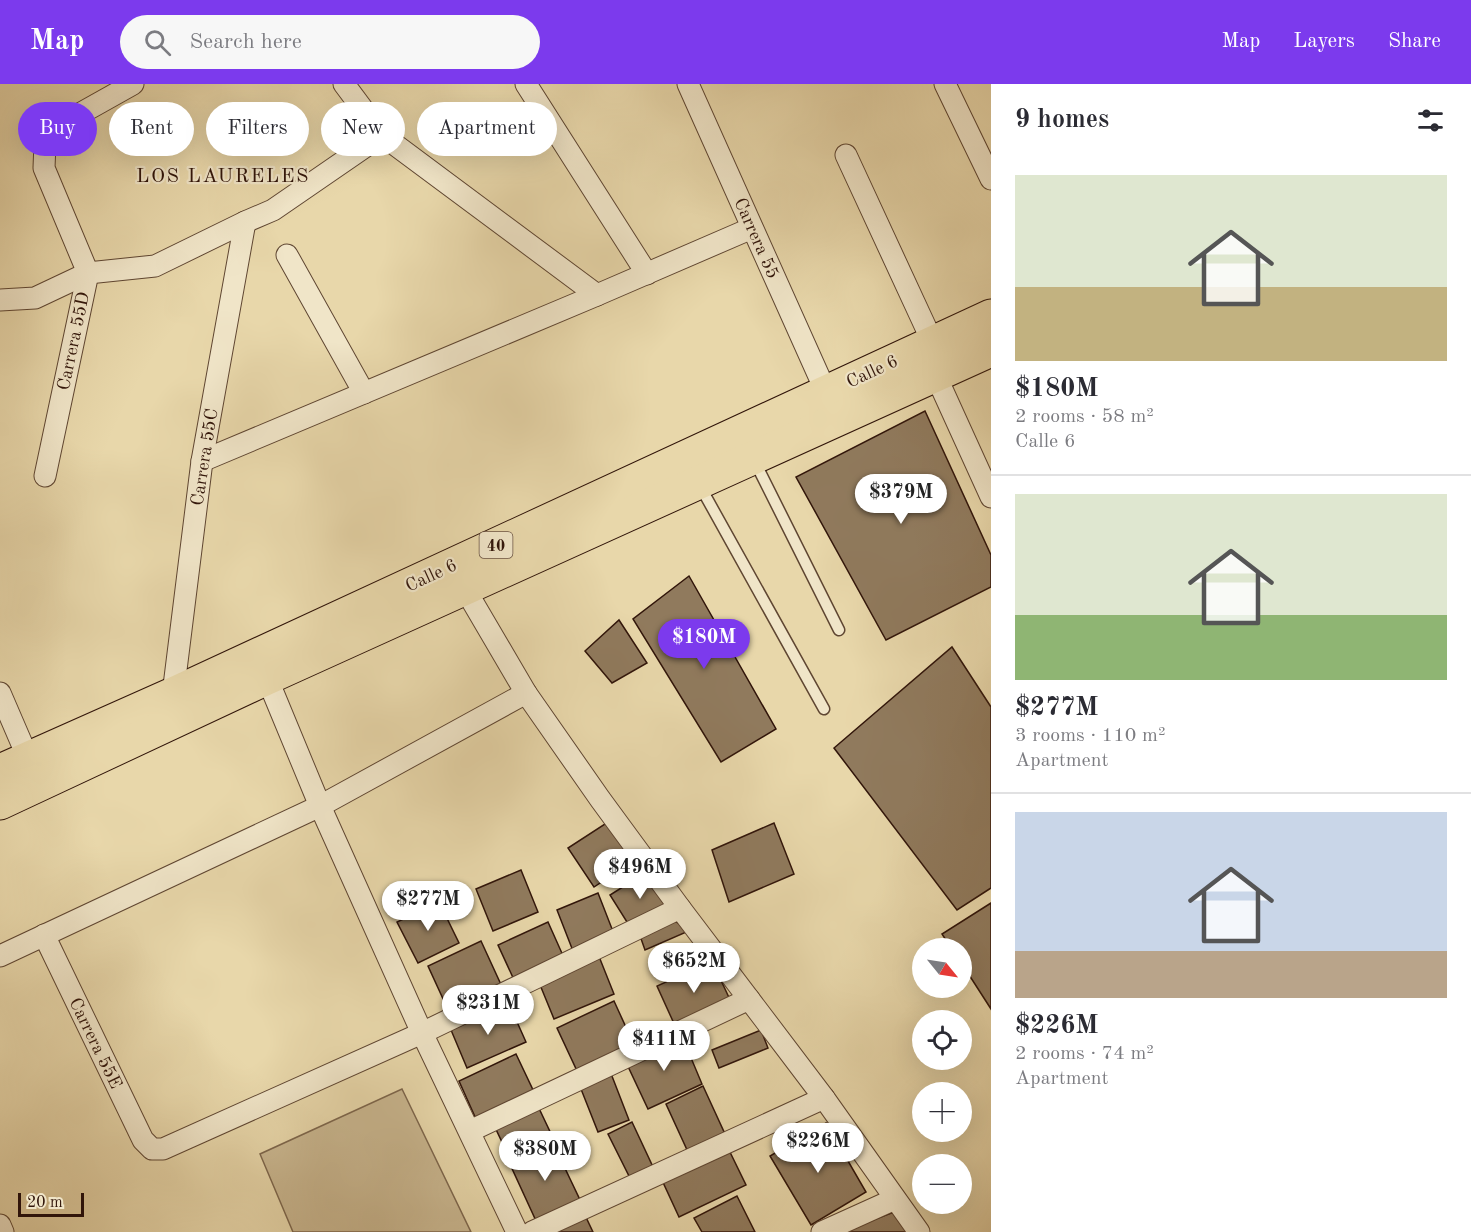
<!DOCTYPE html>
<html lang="en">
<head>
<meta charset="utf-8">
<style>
	:root { --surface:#fff; --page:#f7f7f7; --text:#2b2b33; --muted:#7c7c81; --line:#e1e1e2; --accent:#7c3aed }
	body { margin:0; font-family:"Old Standard TT",serif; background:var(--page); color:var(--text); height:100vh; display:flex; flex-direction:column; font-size:22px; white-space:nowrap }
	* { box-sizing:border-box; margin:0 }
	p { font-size:20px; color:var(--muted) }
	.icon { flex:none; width:33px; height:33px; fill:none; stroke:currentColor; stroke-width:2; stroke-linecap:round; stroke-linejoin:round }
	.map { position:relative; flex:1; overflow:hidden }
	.details { display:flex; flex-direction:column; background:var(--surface); width:480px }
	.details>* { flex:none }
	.top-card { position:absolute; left:18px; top:18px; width:570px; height:54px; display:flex; gap:12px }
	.needle { width:39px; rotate:120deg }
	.tools { position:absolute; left:912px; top:854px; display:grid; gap:12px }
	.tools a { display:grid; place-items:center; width:60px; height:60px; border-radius:50%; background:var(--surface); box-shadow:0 6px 24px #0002; font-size:30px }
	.scale { position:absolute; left:18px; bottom:15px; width:66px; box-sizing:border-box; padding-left:6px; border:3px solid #31150a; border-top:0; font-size:16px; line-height:21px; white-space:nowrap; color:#31150a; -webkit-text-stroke:4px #f0e5c8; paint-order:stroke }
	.price { position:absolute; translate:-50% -51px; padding:0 14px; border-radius:21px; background:#fff; color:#222; font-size:20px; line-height:39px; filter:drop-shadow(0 2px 3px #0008) }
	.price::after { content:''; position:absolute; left:50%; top:36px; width:18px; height:14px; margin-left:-9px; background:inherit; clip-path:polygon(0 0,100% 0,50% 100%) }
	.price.on { background:var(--accent); color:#fff }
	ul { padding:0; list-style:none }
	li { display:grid; align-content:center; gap:12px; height:318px; padding:0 24px }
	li+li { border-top:2px solid var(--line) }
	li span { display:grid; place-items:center; height:186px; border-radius:0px; color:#555 }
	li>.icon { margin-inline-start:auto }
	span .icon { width:108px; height:108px; fill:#fffc; stroke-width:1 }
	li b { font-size:26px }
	h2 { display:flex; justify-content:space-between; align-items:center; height:72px; padding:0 24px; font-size:26px }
	.pill { padding:0 21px; border-radius:27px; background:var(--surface); box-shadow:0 6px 24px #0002; font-size:21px; line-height:54px }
	.pill.on { background:var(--accent); color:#fff }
	header { display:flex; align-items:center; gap:36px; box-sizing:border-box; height:84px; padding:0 30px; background:var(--accent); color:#fff }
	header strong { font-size:28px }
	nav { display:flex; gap:33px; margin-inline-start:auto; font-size:21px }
	.search { width:420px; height:54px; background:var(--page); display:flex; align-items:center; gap:15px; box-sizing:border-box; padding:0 21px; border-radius:33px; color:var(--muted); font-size:22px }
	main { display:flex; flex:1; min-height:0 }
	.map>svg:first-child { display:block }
	.green { fill:#c9b68f; stroke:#7d664c; stroke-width:1.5 }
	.building { fill:#907a5d; stroke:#31150a; stroke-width:1.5 }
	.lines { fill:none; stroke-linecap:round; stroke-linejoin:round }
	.lane-casing { stroke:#5f4632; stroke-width:13 }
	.street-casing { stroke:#5f4632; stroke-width:23 }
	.highway-casing { stroke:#31150a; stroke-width:35 }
	.lane { stroke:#f0e5c8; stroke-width:10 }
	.street { stroke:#f0e5c8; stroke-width:21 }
	.highway { stroke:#e8d7aa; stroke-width:33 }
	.labels { text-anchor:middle; stroke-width:4.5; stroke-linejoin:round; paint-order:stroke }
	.shield { fill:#f0e5c8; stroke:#6a5343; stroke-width:1.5 }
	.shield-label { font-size:16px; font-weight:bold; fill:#31150a }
	.street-label { font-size:18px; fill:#31150a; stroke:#f0e5c8 }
	.neighbourhood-label { font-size:20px; letter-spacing:1.5px; fill:#31150a; stroke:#f0e5c8 }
</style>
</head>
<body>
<header>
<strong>Map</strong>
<div class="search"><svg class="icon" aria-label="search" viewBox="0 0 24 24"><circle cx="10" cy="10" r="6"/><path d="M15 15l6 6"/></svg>Search here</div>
<nav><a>Map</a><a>Layers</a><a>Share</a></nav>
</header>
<main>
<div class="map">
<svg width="991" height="1148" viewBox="0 0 991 1148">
	<rect width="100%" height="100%" fill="#e8d7aa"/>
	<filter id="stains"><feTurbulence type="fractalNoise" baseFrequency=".00333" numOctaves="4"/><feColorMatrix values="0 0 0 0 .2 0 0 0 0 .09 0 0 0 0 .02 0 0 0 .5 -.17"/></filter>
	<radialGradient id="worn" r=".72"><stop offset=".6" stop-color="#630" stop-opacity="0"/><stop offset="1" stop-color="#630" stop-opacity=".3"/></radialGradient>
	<path class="green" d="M402,1005L471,1148H293L260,1070Z"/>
	<g class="building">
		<path d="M925,327L991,471V503L886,556L796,393Z"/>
		<path d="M689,492L776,645L721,678L633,535Z"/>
		<path d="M619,536L647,579L612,599L585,567Z"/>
		<path d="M952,563L991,623V804L957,826L834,664Z"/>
		<path d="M608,738L633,777L594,803L568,764Z"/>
		<path d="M774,739L794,790L729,818L712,766Z"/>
		<path d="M521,786L538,828L493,847L476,805Z"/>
		<path d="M648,787L670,822L632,846L610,811Z"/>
		<path d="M598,809L614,850L573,867L557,826Z"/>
		<path d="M439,818L459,859L418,879L397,838Z"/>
		<path d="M991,819V925L962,880V864H951L942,850Z"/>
		<path d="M671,835L691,846L645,866L639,849Z"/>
		<path d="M548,838L565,876L515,898L498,861Z"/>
		<path d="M481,857L503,905L450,930L428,882Z"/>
		<path d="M598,870L614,910L554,935L538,896Z"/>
		<path d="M712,877L731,918L676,944L657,902Z"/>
		<path d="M614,917L635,963L578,989L557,944Z"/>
		<path d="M509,920L526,958L467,984L451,946Z"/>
		<path d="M761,946L768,964L719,984L712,966Z"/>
		<path d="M681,950L702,1000L648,1025L625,976Z"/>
		<path d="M516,970L534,1008L476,1035L459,997Z"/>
		<path d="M610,987L629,1036L598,1048L579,1000Z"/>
		<path d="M703,1002L725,1050L688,1068L666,1020Z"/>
		<path d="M536,1018L553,1054L510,1075L493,1039Z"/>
		<path d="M632,1038L653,1083L630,1094L608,1050Z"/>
		<path d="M826,1039L866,1108L811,1141L770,1072Z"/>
		<path d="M552,1057L581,1118L537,1139L509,1078Z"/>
		<path d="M727,1062L746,1101L679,1133L661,1094Z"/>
		<path d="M737,1112L755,1148H702L694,1134Z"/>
		<path d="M583,1127L593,1148H544Z"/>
		<path d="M894,1128L908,1148H841Z"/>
	</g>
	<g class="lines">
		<defs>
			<g id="lane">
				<path d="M755,378L839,546"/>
				<path d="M700,402L824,625"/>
			</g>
			<g id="street">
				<path d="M344,0L382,51L597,211"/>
				<path d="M526,0L647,190"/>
				<path d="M688,0L826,308"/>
				<path d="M945,0L991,95"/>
				<path d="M846,71L933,259"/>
				<path d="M287,171L364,309"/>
				<path d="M0,216L35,214L88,189L155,182L245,138L273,126L382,51"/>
				<path d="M936,292L991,413"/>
				<path d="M202,377L597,211L752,144"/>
				<path d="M45,392L88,189L44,84L45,58L67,37L133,0"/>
				<path d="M465,505L526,609L600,715L680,824L824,1014L919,1148"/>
				<path d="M267,594L320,722L422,949L517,1148"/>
				<path d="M0,609L28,674"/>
				<path d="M173,610L202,377L245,138"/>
				<path d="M44,851L143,1056L152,1065H163L422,949L680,824"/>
				<path d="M0,872L320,722L526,609"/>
				<path d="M470,1047L749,915"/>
				<path d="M0,1141L3,1148"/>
				<path d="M532,1148L824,1014"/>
				<path d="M822,1148L895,1115"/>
			</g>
			<g id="highway">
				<path d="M0,687L173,610L991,232"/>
				<path d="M0,719L267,594L991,266"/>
			</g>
		</defs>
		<use href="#lane" class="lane-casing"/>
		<use href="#street" class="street-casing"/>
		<use href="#highway" class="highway-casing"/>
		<use href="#lane" class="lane"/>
		<use href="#street" class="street"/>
		<use href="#highway" class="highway"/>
	</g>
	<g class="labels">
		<rect class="shield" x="479.5" y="448" width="33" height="26" rx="4.5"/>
		<g class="shield-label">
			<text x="496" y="467">40</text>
		</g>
		<g class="street-label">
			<text transform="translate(757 154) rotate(66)" y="6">Carrera 55</text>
			<text transform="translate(73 257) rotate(-78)" y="6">Carrera 55D</text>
			<text transform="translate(872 287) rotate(-25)" y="6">Calle 6</text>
			<text transform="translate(204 373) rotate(-81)" y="6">Carrera 55C</text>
			<text transform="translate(431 491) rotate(-25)" y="6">Calle 6</text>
			<text transform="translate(96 959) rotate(64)" y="6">Carrera 55E</text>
		</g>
		<g class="neighbourhood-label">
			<text x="223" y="98">LOS LAURELES</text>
		</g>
	</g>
	<rect width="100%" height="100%" filter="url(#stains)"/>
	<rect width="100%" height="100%" fill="url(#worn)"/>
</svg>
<div class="tools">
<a><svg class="needle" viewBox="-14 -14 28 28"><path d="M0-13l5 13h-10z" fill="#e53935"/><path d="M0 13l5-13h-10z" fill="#7c7c81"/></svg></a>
<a><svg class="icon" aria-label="locate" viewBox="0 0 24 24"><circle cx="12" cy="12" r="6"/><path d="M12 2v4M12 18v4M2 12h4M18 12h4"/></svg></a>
<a>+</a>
<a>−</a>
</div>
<div class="scale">20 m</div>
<b class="price" style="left:901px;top:441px">$379M</b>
<b class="price on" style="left:704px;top:586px">$180M</b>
<b class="price" style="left:640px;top:816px">$496M</b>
<b class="price" style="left:428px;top:848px">$277M</b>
<b class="price" style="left:694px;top:910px">$652M</b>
<b class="price" style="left:488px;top:952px">$231M</b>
<b class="price" style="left:664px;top:988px">$411M</b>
<b class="price" style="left:818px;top:1090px">$226M</b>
<b class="price" style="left:545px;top:1098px">$380M</b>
<div class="top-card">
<a class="pill on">Buy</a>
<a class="pill">Rent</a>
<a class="pill">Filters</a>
<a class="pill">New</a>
<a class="pill">Apartment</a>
</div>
</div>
<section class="details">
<h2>9 homes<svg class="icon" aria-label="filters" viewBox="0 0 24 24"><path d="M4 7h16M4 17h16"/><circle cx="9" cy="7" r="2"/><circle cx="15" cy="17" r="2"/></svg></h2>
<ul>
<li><span style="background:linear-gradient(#dfe7d0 60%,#c2b280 0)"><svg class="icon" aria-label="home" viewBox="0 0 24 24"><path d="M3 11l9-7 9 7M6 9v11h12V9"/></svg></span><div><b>$180M</b><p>2 rooms · 58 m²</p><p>Calle 6</p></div></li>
<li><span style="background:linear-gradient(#dfe7d0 65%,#8fb573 0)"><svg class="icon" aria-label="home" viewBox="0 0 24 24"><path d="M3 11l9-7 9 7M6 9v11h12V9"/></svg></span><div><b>$277M</b><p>3 rooms · 110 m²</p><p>Apartment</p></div></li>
<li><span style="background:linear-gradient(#c9d6e8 75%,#b9a48a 0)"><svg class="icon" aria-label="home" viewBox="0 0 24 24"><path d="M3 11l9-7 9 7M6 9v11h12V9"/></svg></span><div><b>$226M</b><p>2 rooms · 74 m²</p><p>Apartment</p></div></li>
</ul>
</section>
</main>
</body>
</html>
